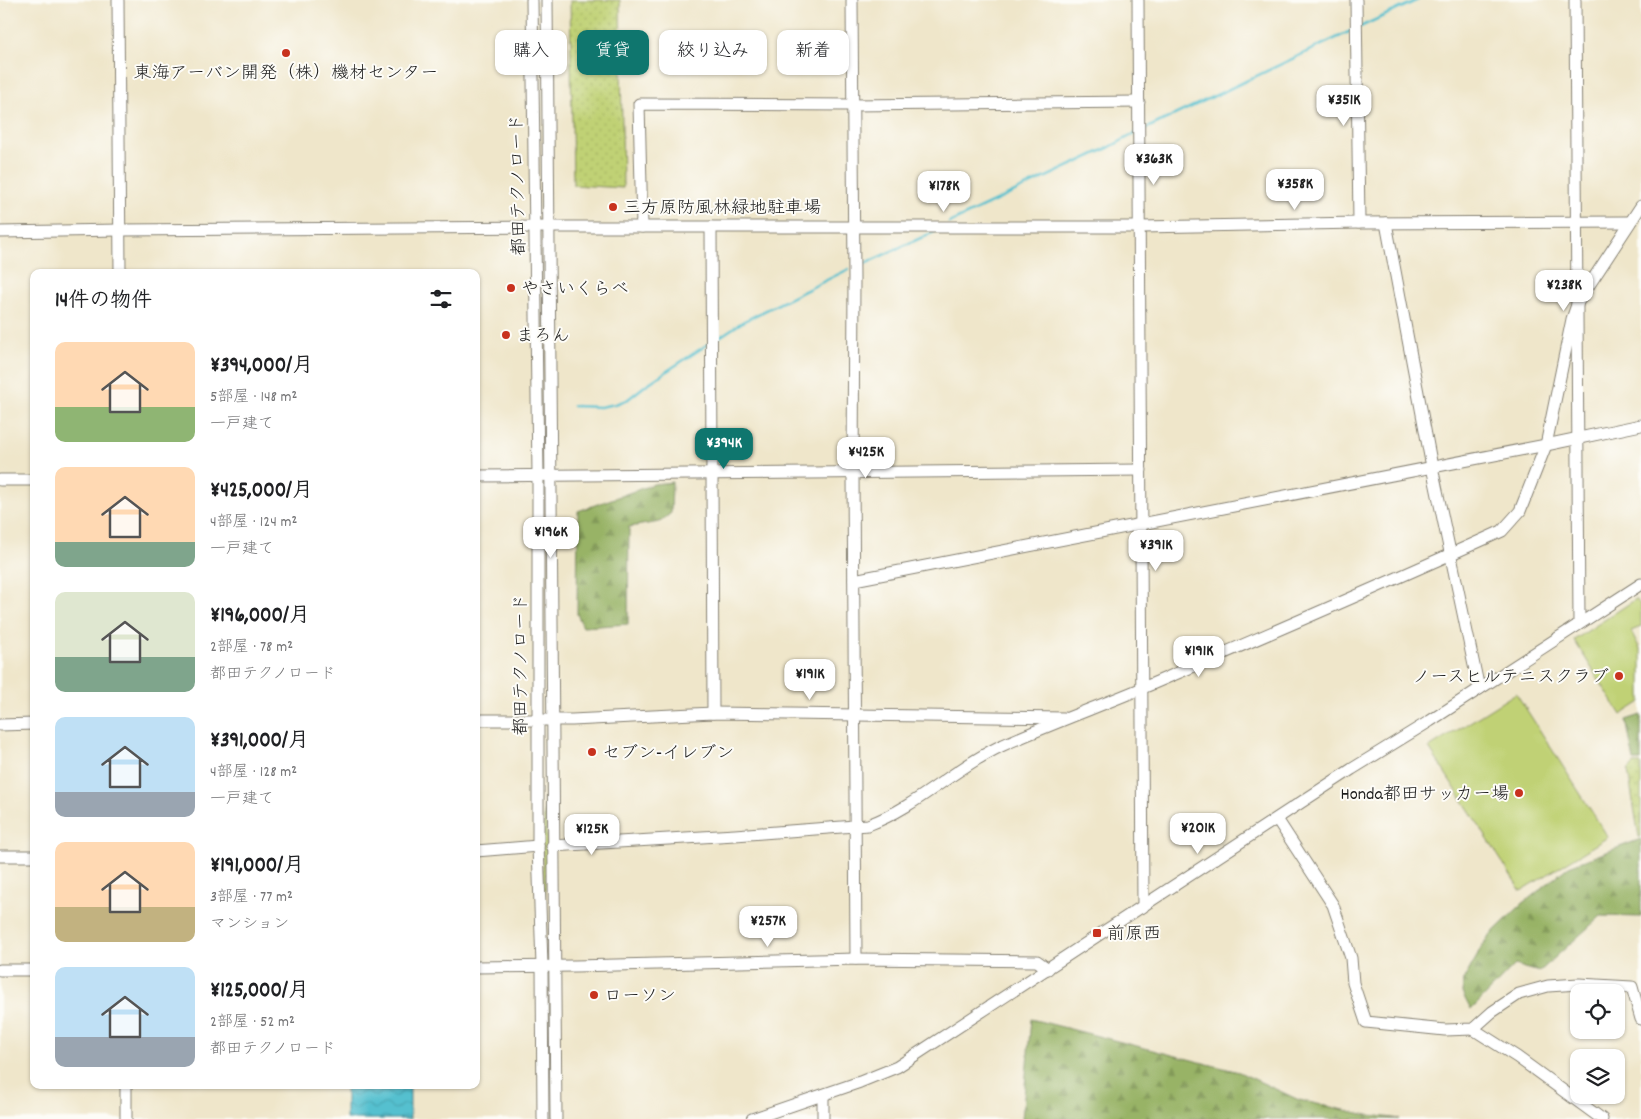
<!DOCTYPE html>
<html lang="ja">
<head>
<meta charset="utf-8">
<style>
	:root { --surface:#fff; --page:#f2f2f2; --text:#202124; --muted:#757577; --accent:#0f766e }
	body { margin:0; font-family:Dekko,"Klee One",sans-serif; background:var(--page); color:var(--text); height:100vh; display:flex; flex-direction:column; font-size:19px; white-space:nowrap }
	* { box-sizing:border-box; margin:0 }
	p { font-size:16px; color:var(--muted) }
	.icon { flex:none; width:28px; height:28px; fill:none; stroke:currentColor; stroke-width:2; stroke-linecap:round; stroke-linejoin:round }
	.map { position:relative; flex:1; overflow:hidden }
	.sheet { position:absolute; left:30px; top:269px; width:450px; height:820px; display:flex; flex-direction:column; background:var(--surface); border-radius:10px; box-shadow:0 1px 4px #0004 }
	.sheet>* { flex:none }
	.banner { position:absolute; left:495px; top:30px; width:475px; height:45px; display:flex; gap:10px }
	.buttons { position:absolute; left:1570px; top:984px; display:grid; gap:10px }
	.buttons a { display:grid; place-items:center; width:55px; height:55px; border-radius:10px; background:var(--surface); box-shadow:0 1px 4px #0004; font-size:25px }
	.price { position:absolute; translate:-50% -42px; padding:0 11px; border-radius:10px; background:#fff; color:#222; font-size:16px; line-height:32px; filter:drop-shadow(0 1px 2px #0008) }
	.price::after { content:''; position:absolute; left:50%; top:30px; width:15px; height:11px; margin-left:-8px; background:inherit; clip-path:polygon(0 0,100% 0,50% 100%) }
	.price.current { background:var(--accent); color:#fff }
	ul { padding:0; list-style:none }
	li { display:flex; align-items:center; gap:15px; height:125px; padding:0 25px }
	li span { display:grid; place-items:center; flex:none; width:140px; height:100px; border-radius:10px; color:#555 }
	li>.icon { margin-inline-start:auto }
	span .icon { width:60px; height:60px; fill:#fffc; stroke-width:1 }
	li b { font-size:21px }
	h2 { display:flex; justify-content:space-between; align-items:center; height:60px; padding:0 25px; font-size:21px }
	.pill { padding:0 18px; border-radius:10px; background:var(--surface); box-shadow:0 1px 4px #0004; font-size:18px; line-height:45px }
	.pill.current { background:var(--accent); color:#fff }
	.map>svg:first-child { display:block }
	.green { fill:url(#green-dots); stroke:#6e7648 }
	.forest { fill:url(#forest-firs); stroke:#5a6841 }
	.pitch { fill:#c0d174; stroke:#6e7648 }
	.water { fill:url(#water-waves); stroke:#386e76 }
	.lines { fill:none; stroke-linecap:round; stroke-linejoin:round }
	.stream { stroke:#55c0cf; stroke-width:2.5 }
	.minor-casing { stroke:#868173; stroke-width:13 }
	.minor { stroke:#fff; stroke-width:11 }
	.poi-dot { fill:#c8321e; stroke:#fdfcf7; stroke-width:2 }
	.labels { text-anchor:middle; stroke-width:4; stroke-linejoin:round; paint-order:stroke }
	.poi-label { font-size:18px; fill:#1c1c1c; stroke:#fdfcf7; text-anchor:start }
	.street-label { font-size:18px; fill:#1c1c1c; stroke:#fdfcf7 }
</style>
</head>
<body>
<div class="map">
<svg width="1641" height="1119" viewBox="0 0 1641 1119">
	<defs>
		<pattern id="green-dots" width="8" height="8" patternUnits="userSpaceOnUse" patternTransform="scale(1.25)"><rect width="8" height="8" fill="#c0d174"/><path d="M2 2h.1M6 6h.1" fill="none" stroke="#a4b364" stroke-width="1.8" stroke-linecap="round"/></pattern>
		<pattern id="forest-firs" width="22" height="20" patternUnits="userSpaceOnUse" patternTransform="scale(1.25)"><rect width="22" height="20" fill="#98b366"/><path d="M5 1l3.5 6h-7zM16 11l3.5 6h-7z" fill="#829958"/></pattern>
		<pattern id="water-waves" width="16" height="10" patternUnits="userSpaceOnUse" patternTransform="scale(1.25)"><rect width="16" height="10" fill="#55c0cf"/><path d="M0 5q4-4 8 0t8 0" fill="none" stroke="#49a4b1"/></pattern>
	</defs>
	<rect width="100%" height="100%" fill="#fdfcf7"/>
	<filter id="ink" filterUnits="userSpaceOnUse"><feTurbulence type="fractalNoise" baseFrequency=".02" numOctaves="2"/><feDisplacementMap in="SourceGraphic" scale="10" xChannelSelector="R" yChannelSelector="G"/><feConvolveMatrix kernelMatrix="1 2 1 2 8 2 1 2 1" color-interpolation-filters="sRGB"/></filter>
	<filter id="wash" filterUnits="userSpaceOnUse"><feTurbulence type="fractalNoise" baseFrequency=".0096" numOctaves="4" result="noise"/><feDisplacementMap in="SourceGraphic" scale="20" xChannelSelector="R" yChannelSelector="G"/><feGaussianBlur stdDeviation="1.12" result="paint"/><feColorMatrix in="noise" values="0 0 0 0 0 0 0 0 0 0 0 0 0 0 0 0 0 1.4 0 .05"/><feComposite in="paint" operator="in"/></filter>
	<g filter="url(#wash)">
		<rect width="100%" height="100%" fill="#efe6ca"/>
		<g class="green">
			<path d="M570,0H620L623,188L573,185Z"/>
			<path d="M1634,764H1641V837H1639L1628,771Z"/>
			<path d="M546,784L547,864L544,907L542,849Z"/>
		</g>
		<g class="forest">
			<path d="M672,482L671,513L660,522L629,527L628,624L583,627L577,614L578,511L654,484Z"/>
			<path d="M1641,715V761H1634L1626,720Z"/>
			<path d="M1641,839V917L1601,916L1539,972L1515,965L1471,1010L1462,993L1464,979L1488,937L1521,905L1569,866Z"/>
			<path d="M1031,1019L1239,1072L1299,1100L1363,1114L1400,1119H1022Z"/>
		</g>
		<g class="pitch">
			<path d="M1636,599L1641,606V627L1631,631L1641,651V702L1621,715L1574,640Z"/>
			<path d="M1516,693L1608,837L1521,891L1429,748Z"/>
		</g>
		<rect class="water" x="346" y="1085" width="64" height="34"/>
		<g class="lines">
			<g class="stream">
				<path d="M1360,27L1418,0"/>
				<path d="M1143,130L1353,30"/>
				<path d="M949,223L1110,147L1136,133"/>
				<path d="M857,267L934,232"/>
				<path d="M715,340L744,321L849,269"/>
				<path d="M573,406L600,407L615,404L627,400L646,385L708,344"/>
			</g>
		</g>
	</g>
	<g filter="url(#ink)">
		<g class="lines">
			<defs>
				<g id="minor">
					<path d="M118,0L120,272"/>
					<path d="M532,0L538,475V846L542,966L543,1119"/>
					<path d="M547,0C552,373 551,746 556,1119"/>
					<path d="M852,0L854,278L853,473L856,959"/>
					<path d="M1138,0L1143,907"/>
					<path d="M1356,0L1359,223"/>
					<path d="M1575,0L1579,624"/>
					<path d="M1386,223L1432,467L1479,689"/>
					<path d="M642,227L639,104L853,105L1139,102"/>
					<path d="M711,227L713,713"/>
					<path d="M0,232L120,230L550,227H1141L1359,223L1629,222"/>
					<path d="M476,476L1141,470"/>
					<path d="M0,480H34"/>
					<path d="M854,580L1546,445L1641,425"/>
					<path d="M476,720H572L713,713L1064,718"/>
					<path d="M0,725L34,724"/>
					<path d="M1277,819L1333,905L1351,958L1353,983L1366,1022L1445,1030L1473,1029L1492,1012L1519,994L1548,986L1579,984L1632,987L1641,1019"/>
					<path d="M552,846L735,835L868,825C917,807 954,768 1001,746C1048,725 1097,707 1145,687C1264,636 1384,585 1502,531L1520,511L1546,445L1572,319L1578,302L1641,206"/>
					<path d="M476,851L538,846"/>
					<path d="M0,856H34"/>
					<path d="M476,967L575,966L856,959L1037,961L1048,969"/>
					<path d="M0,970H34"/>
					<path d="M1473,1029L1517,1057L1602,1119"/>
					<path d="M126,1085V1119"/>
					<path d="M752,1119L860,1082L897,1067L1352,769L1430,721L1641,584"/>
					<path d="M823,1119V1095"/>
				</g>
			</defs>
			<use href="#minor" class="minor-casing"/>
			<use href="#minor" class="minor"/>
		</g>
	</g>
	<g class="poi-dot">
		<circle cx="286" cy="53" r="5"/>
		<circle cx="613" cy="207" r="5"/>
		<circle cx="511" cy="288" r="5"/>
		<circle cx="506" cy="335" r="5"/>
		<circle cx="1619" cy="676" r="5"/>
		<circle cx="592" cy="752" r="5"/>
		<circle cx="1519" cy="793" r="5"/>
		<rect x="1092" y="928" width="10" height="10" rx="2.5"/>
		<circle cx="594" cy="995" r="5"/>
	</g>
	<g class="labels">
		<g class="poi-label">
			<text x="286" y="78" text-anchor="middle">東海アーバン開発（株）機材センター</text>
			<text x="623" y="213">三方原防風林緑地駐車場</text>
			<text x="521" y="294">やさいくらべ</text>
			<text x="516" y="341">まろん</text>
			<text x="1609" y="682" text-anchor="end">ノースヒルテニスクラブ</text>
			<text x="602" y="758">セブン-イレブン</text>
			<text x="1509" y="799" text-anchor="end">Honda都田サッカー場</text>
			<text x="1107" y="939">前原西</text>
			<text x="604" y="1001">ローソン</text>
		</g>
		<g class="street-label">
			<text transform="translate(517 185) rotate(-91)" y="6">都田テクノロード</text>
			<text transform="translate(520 665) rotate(-90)" y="6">都田テクノロード</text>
		</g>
	</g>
</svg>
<div class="buttons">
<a><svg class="icon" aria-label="locate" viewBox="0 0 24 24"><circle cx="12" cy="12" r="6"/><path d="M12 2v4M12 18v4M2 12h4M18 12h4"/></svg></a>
<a><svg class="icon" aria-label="layers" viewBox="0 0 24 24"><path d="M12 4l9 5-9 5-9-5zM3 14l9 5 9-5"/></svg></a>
</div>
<b class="price" style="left:1344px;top:127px">¥351K</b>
<b class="price" style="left:1154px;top:186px">¥363K</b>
<b class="price" style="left:1295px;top:211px">¥358K</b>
<b class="price" style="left:944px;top:213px">¥178K</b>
<b class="price" style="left:1564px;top:312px">¥238K</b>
<b class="price current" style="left:724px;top:470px">¥394K</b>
<b class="price" style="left:866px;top:479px">¥425K</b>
<b class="price" style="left:551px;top:559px">¥196K</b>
<b class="price" style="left:1156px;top:572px">¥391K</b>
<b class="price" style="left:1199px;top:678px">¥191K</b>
<b class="price" style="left:810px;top:701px">¥191K</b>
<b class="price" style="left:1198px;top:855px">¥201K</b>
<b class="price" style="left:592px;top:856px">¥125K</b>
<b class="price" style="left:768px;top:948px">¥257K</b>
<div class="banner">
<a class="pill">購入</a>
<a class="pill current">賃貸</a>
<a class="pill">絞り込み</a>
<a class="pill">新着</a>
</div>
<section class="sheet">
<h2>14件の物件<svg class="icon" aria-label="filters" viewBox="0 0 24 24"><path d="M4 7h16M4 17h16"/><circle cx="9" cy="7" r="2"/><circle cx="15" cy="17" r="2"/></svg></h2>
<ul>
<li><span style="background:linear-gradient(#ffd9b3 65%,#8fb573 0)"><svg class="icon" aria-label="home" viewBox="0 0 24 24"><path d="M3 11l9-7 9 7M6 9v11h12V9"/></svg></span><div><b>¥394,000/月</b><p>5部屋 · 148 m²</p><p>一戸建て</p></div></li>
<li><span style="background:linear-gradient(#ffd9b3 75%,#7fa58c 0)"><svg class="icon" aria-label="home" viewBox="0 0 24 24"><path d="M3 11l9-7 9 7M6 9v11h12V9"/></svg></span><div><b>¥425,000/月</b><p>4部屋 · 124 m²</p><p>一戸建て</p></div></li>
<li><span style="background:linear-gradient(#dfe7d0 65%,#7fa58c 0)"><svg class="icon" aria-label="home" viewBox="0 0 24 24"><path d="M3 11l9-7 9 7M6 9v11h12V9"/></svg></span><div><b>¥196,000/月</b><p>2部屋 · 78 m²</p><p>都田テクノロード</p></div></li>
<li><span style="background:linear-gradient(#bfe0f5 75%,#9aa5b1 0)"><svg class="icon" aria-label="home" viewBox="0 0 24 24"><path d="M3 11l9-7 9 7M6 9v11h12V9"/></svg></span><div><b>¥391,000/月</b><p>4部屋 · 128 m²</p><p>一戸建て</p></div></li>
<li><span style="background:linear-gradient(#ffd9b3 65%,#c2b280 0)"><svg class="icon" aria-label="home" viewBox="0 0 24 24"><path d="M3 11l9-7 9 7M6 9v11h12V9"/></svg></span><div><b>¥191,000/月</b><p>3部屋 · 77 m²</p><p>マンション</p></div></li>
<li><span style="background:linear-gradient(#bfe0f5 70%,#9aa5b1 0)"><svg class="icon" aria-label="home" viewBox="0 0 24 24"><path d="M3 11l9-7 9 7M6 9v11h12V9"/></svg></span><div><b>¥125,000/月</b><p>2部屋 · 52 m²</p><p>都田テクノロード</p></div></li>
</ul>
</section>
</div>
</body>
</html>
